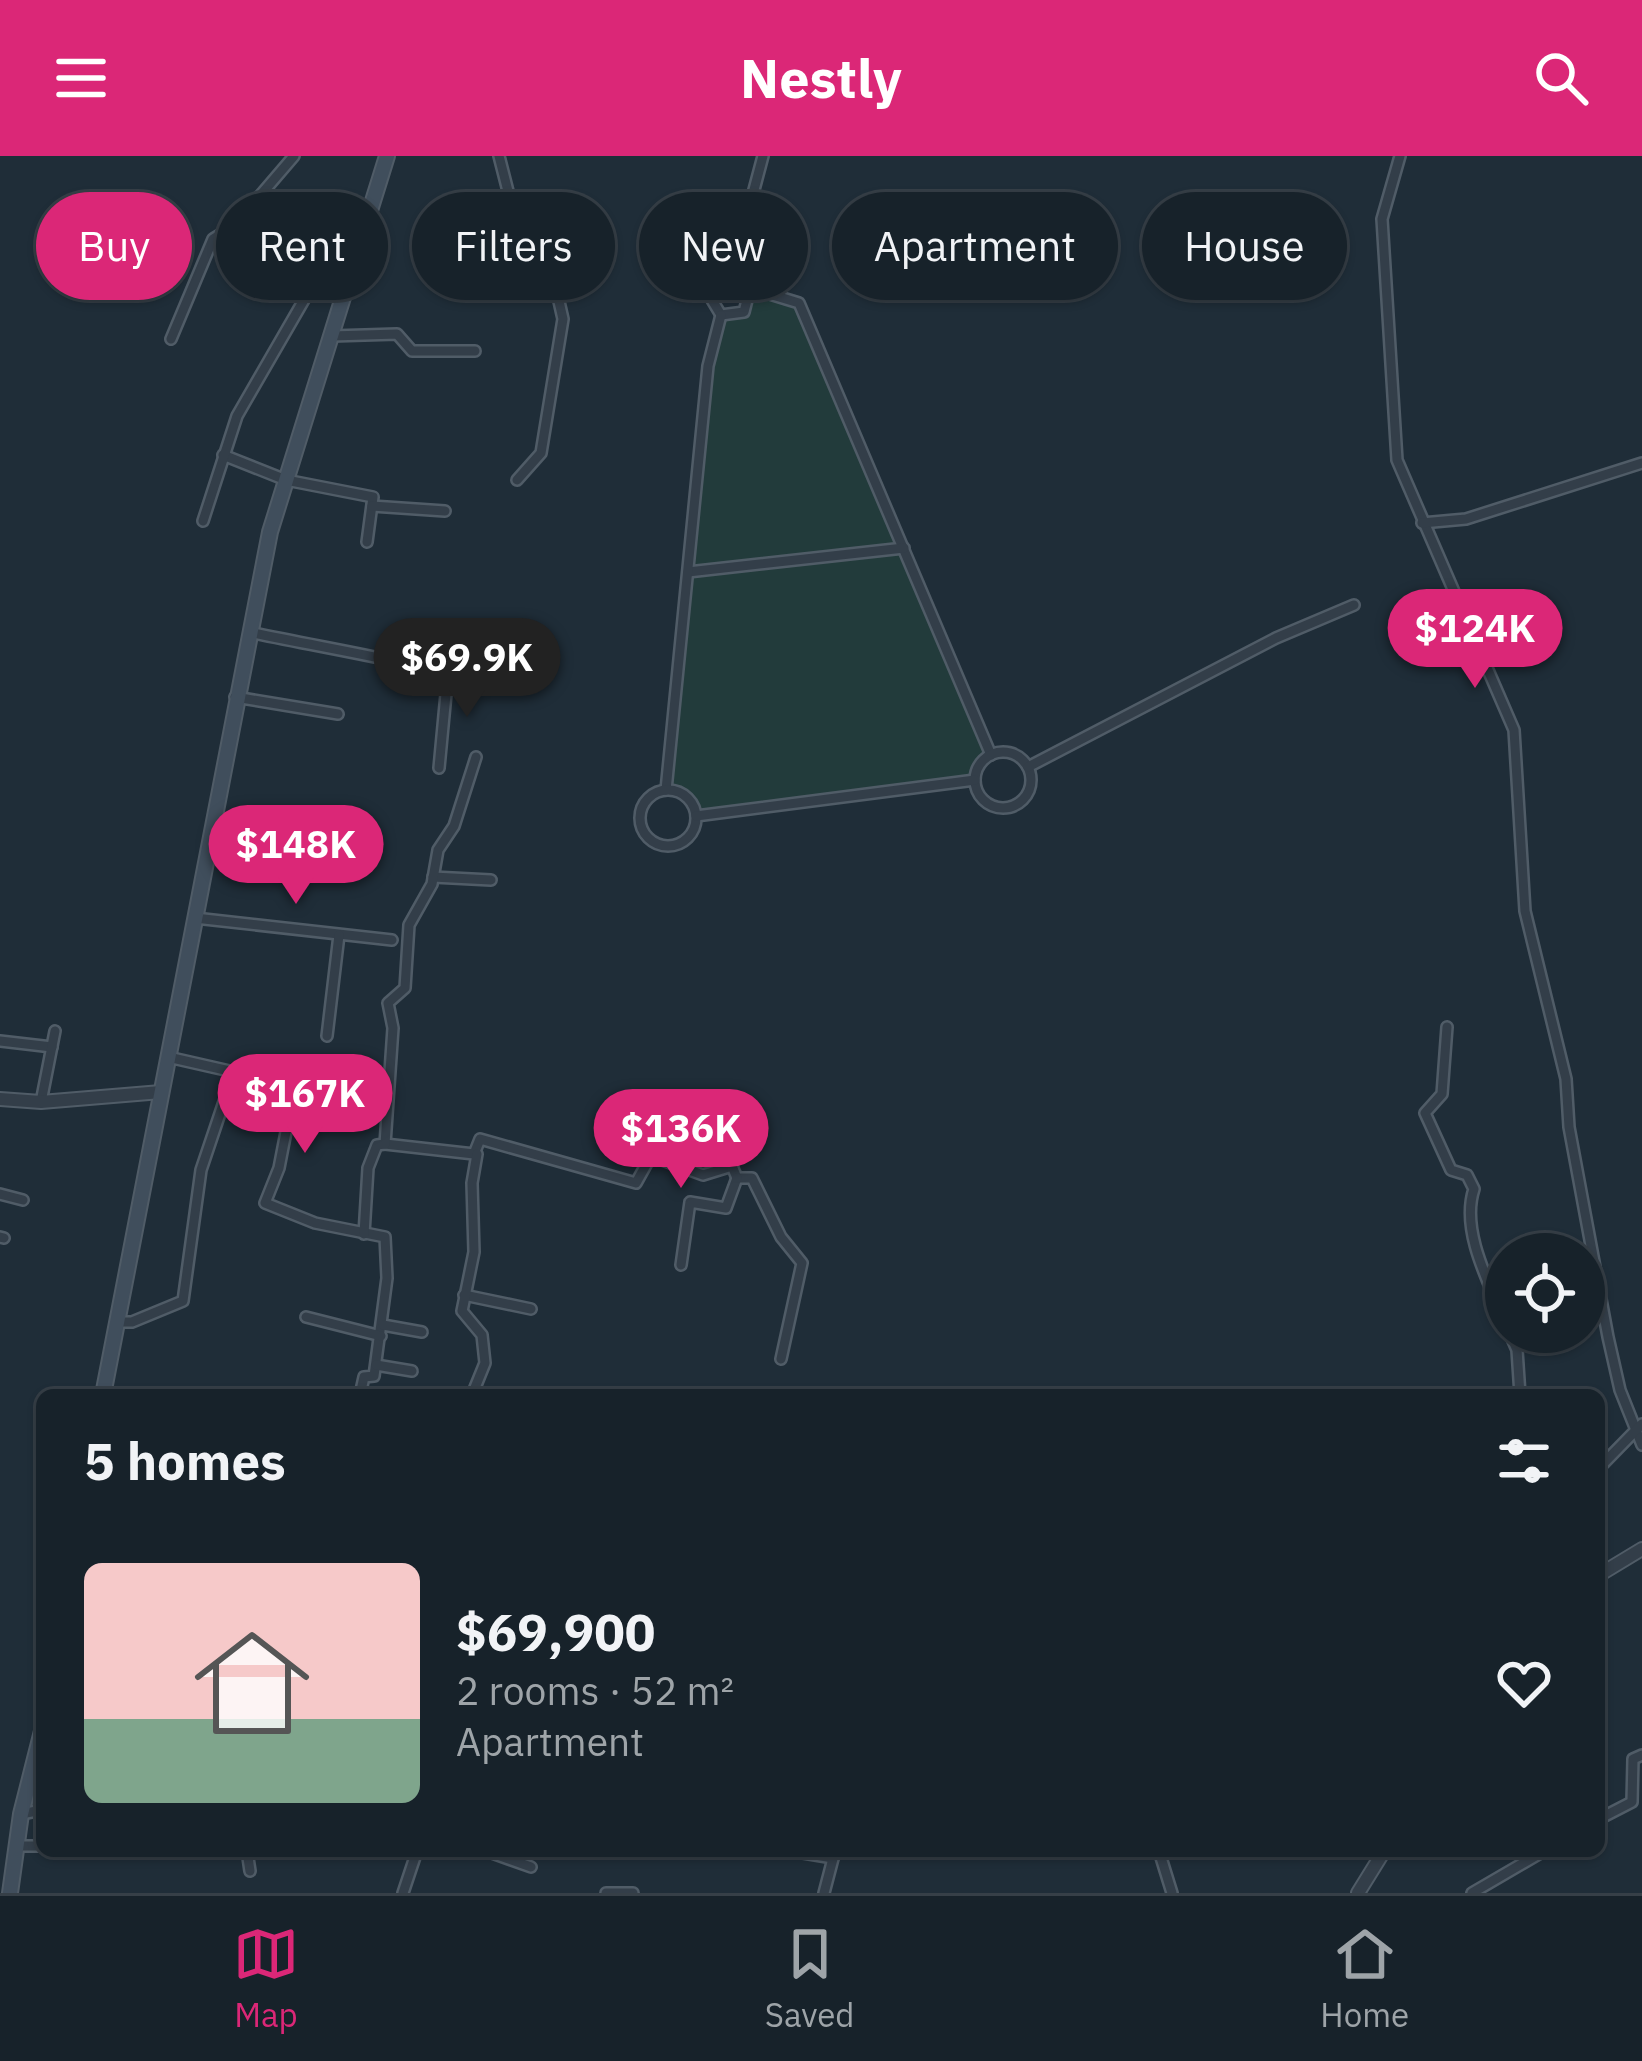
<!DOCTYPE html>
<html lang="en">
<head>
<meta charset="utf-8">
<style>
	:root { --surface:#17222a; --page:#202a32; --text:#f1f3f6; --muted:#9ea4a8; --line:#363f47; --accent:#db2777 }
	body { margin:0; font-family:"IBM Plex Sans",sans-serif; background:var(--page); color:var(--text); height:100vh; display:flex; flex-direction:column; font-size:45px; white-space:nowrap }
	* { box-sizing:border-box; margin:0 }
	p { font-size:39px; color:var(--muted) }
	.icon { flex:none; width:66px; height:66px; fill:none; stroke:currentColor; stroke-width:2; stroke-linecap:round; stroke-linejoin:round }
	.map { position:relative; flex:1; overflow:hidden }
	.side { position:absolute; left:36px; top:1233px; width:1569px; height:468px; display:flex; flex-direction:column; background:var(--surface); border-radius:18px; box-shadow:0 3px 9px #0004,0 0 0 3px var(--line) }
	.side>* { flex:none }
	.hud { position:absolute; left:36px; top:36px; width:1572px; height:108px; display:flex; gap:24px }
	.buttons { position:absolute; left:1485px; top:1077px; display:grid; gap:24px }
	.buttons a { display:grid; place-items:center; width:120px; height:120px; border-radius:50%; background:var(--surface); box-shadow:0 3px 9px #0004,0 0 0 3px var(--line); font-size:60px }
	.price { position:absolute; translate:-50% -102px; padding:0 27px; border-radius:42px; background:var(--accent); color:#fff; font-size:39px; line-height:78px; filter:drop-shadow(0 3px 6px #0008) }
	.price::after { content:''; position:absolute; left:50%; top:72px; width:36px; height:27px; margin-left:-18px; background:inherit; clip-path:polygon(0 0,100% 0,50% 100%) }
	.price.active { background:#222; color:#fff }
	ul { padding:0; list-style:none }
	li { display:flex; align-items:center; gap:36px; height:300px; padding:0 48px }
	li+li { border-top:3px solid var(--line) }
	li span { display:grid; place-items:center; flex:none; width:336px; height:240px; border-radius:18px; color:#555 }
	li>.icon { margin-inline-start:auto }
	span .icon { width:144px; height:144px; fill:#fffc; stroke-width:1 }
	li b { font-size:51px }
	h2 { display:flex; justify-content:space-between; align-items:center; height:144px; padding:0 48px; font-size:51px }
	.tag { padding:0 42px; border-radius:54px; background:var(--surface); box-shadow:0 3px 9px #0004,0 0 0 3px var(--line); font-size:42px; line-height:108px }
	.tag.active { background:var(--accent); color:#fff }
	header { display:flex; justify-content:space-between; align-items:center; height:156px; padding:0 48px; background:var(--accent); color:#fff; font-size:54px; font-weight:800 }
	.tab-bar { display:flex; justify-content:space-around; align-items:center; height:168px; border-top:3px solid var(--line); background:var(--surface); font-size:33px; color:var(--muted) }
	.tab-bar a { display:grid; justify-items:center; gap:6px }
	.tab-bar .active { color:var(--accent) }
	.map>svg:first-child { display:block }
	.green { fill:#223b3b }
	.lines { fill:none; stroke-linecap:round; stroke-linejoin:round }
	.minor-casing { stroke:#505c67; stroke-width:14 }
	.tertiary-casing { stroke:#505c67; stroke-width:16 }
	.secondary-casing { stroke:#505c67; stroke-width:18 }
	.minor { stroke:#333e49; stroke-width:9 }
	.tertiary { stroke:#333e49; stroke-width:12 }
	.secondary { stroke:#404e5c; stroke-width:14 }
</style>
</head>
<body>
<header><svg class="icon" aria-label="menu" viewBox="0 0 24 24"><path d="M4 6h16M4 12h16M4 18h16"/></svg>Nestly<svg class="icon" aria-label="search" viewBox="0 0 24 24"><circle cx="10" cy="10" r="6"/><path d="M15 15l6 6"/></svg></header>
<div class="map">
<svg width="1642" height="1737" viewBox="0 0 1642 1737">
	<rect width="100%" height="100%" fill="#1f2d38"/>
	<path class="green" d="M750,132L799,147L991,599L975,624L696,660L686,641L666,634L708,210L721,159L744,156Z"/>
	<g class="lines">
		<defs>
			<g id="minor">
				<path d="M499,0L510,43L532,71L537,107L558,141L563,163L541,297L517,324"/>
				<path d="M1400,0L1382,63L1397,304L1514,574L1525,755L1566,923L1569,971L1608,1181L1620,1234L1642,1289"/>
				<path d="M731,120L763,0"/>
				<path d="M721,159L709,139L716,125L731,120L750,132L799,147L991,599"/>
				<path d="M721,159L744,156L750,132"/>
				<path d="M332,180L397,178L412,195H475"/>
				<path d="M171,183L213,83L234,70L294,0"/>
				<path d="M223,299L286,324L373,341L367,386"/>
				<path d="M372,350L445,355"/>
				<path d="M203,365L237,260L312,130"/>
				<path d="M1422,367L1466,363L1642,307"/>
				<path d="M688,416L904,392"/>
				<path d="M249,476C316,490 382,501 448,517L439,612"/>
				<path d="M235,541L338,558"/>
				<circle cx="1003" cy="624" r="28"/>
				<path d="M1028,611L1276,482L1354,449"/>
				<path d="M666,634L708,210L721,159"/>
				<circle cx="668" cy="662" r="28"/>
				<path d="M696,660L975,624"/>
				<path d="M433,721L491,724"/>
				<path d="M195,762L392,784"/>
				<path d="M1447,871L1442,938L1425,957L1451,1014L1467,1019L1474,1033C1460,1075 1490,1129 1506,1168"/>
				<path d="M327,880L339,779"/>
				<path d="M0,885L52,891"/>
				<path d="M168,901L234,916L293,940L279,1012L265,1047L315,1067L385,1081L387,1122L374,1220L364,1221L360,1239"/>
				<path d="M41,946L55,875"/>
				<path d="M385,988L474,998L480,983L636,1027L651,1000L703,1019L732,1010L737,1022H752L781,1081L802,1107L781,1203"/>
				<path d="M0,1038L23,1044"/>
				<path d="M364,1078L368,1012L377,989L385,988L393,872L388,847L405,832L409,769L432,728L438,694L454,670L476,601"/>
				<path d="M0,1081L4,1082"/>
				<path d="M681,1109L690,1046L726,1052L737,1022"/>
				<path d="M464,1139L531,1153"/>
				<path d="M306,1161L381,1180"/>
				<path d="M117,1166H132L183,1145L201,1014L234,916"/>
				<path d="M383,1169L422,1176"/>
				<path d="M1509,1176L1517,1194L1520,1239"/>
				<path d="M376,1209L412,1215"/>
				<path d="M472,1239L485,1207L482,1179L462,1155L474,1096L472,1027L477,998"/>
				<path d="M1599,1312L1642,1268"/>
				<path d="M21,1658L42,1654"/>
				<path d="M1599,1663L1632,1646L1633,1603L1642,1599"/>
				<path d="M20,1690H42"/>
				<path d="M247,1695L250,1715"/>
				<path d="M486,1695L531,1711"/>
				<path d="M791,1695L833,1702"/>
				<path d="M1159,1695L1172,1737"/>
				<path d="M403,1737L417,1695"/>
				<path d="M606,1737H633"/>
				<path d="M824,1737L835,1695"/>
				<path d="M1472,1737L1544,1695"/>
			</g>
			<g id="tertiary">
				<path d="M0,943L41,946L161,936"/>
				<path d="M1599,1419L1642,1393"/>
				<path d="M1358,1737L1384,1695"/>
			</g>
			<g id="secondary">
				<path d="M103,1239L270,376L387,0"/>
				<path d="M10,1737L21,1658L42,1575"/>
			</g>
		</defs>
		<use href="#minor" class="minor-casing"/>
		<use href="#tertiary" class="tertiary-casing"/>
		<use href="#secondary" class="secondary-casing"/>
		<use href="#minor" class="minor"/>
		<use href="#tertiary" class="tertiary"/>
		<use href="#secondary" class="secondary"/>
	</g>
</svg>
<div class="buttons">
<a><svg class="icon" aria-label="locate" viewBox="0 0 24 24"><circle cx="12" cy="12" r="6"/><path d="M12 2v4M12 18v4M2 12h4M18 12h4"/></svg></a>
</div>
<b class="price" style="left:1475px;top:535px">$124K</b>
<b class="price active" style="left:467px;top:564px">$69.9K</b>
<b class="price" style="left:296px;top:751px">$148K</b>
<b class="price" style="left:305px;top:1000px">$167K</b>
<b class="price" style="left:681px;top:1035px">$136K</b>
<div class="hud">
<a class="tag active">Buy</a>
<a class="tag">Rent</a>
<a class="tag">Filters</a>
<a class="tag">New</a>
<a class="tag">Apartment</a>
<a class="tag">House</a>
</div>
<section class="side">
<h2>5 homes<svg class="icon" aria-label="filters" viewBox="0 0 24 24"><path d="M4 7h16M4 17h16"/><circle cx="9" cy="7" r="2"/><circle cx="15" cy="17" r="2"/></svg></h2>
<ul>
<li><span style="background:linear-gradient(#f6c9c9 65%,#7fa58c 0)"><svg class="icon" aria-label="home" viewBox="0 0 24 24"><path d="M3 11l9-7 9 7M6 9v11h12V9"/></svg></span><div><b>$69,900</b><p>2 rooms · 52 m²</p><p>Apartment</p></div><svg class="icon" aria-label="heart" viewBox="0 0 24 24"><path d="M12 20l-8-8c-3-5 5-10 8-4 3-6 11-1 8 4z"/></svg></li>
</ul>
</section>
</div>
<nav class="tab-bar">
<a class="active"><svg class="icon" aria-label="map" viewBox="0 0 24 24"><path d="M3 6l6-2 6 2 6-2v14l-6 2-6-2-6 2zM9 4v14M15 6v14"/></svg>Map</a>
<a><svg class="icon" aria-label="saved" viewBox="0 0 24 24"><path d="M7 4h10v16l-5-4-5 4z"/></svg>Saved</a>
<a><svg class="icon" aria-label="home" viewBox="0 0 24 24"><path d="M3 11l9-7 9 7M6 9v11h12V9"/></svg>Home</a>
</nav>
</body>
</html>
